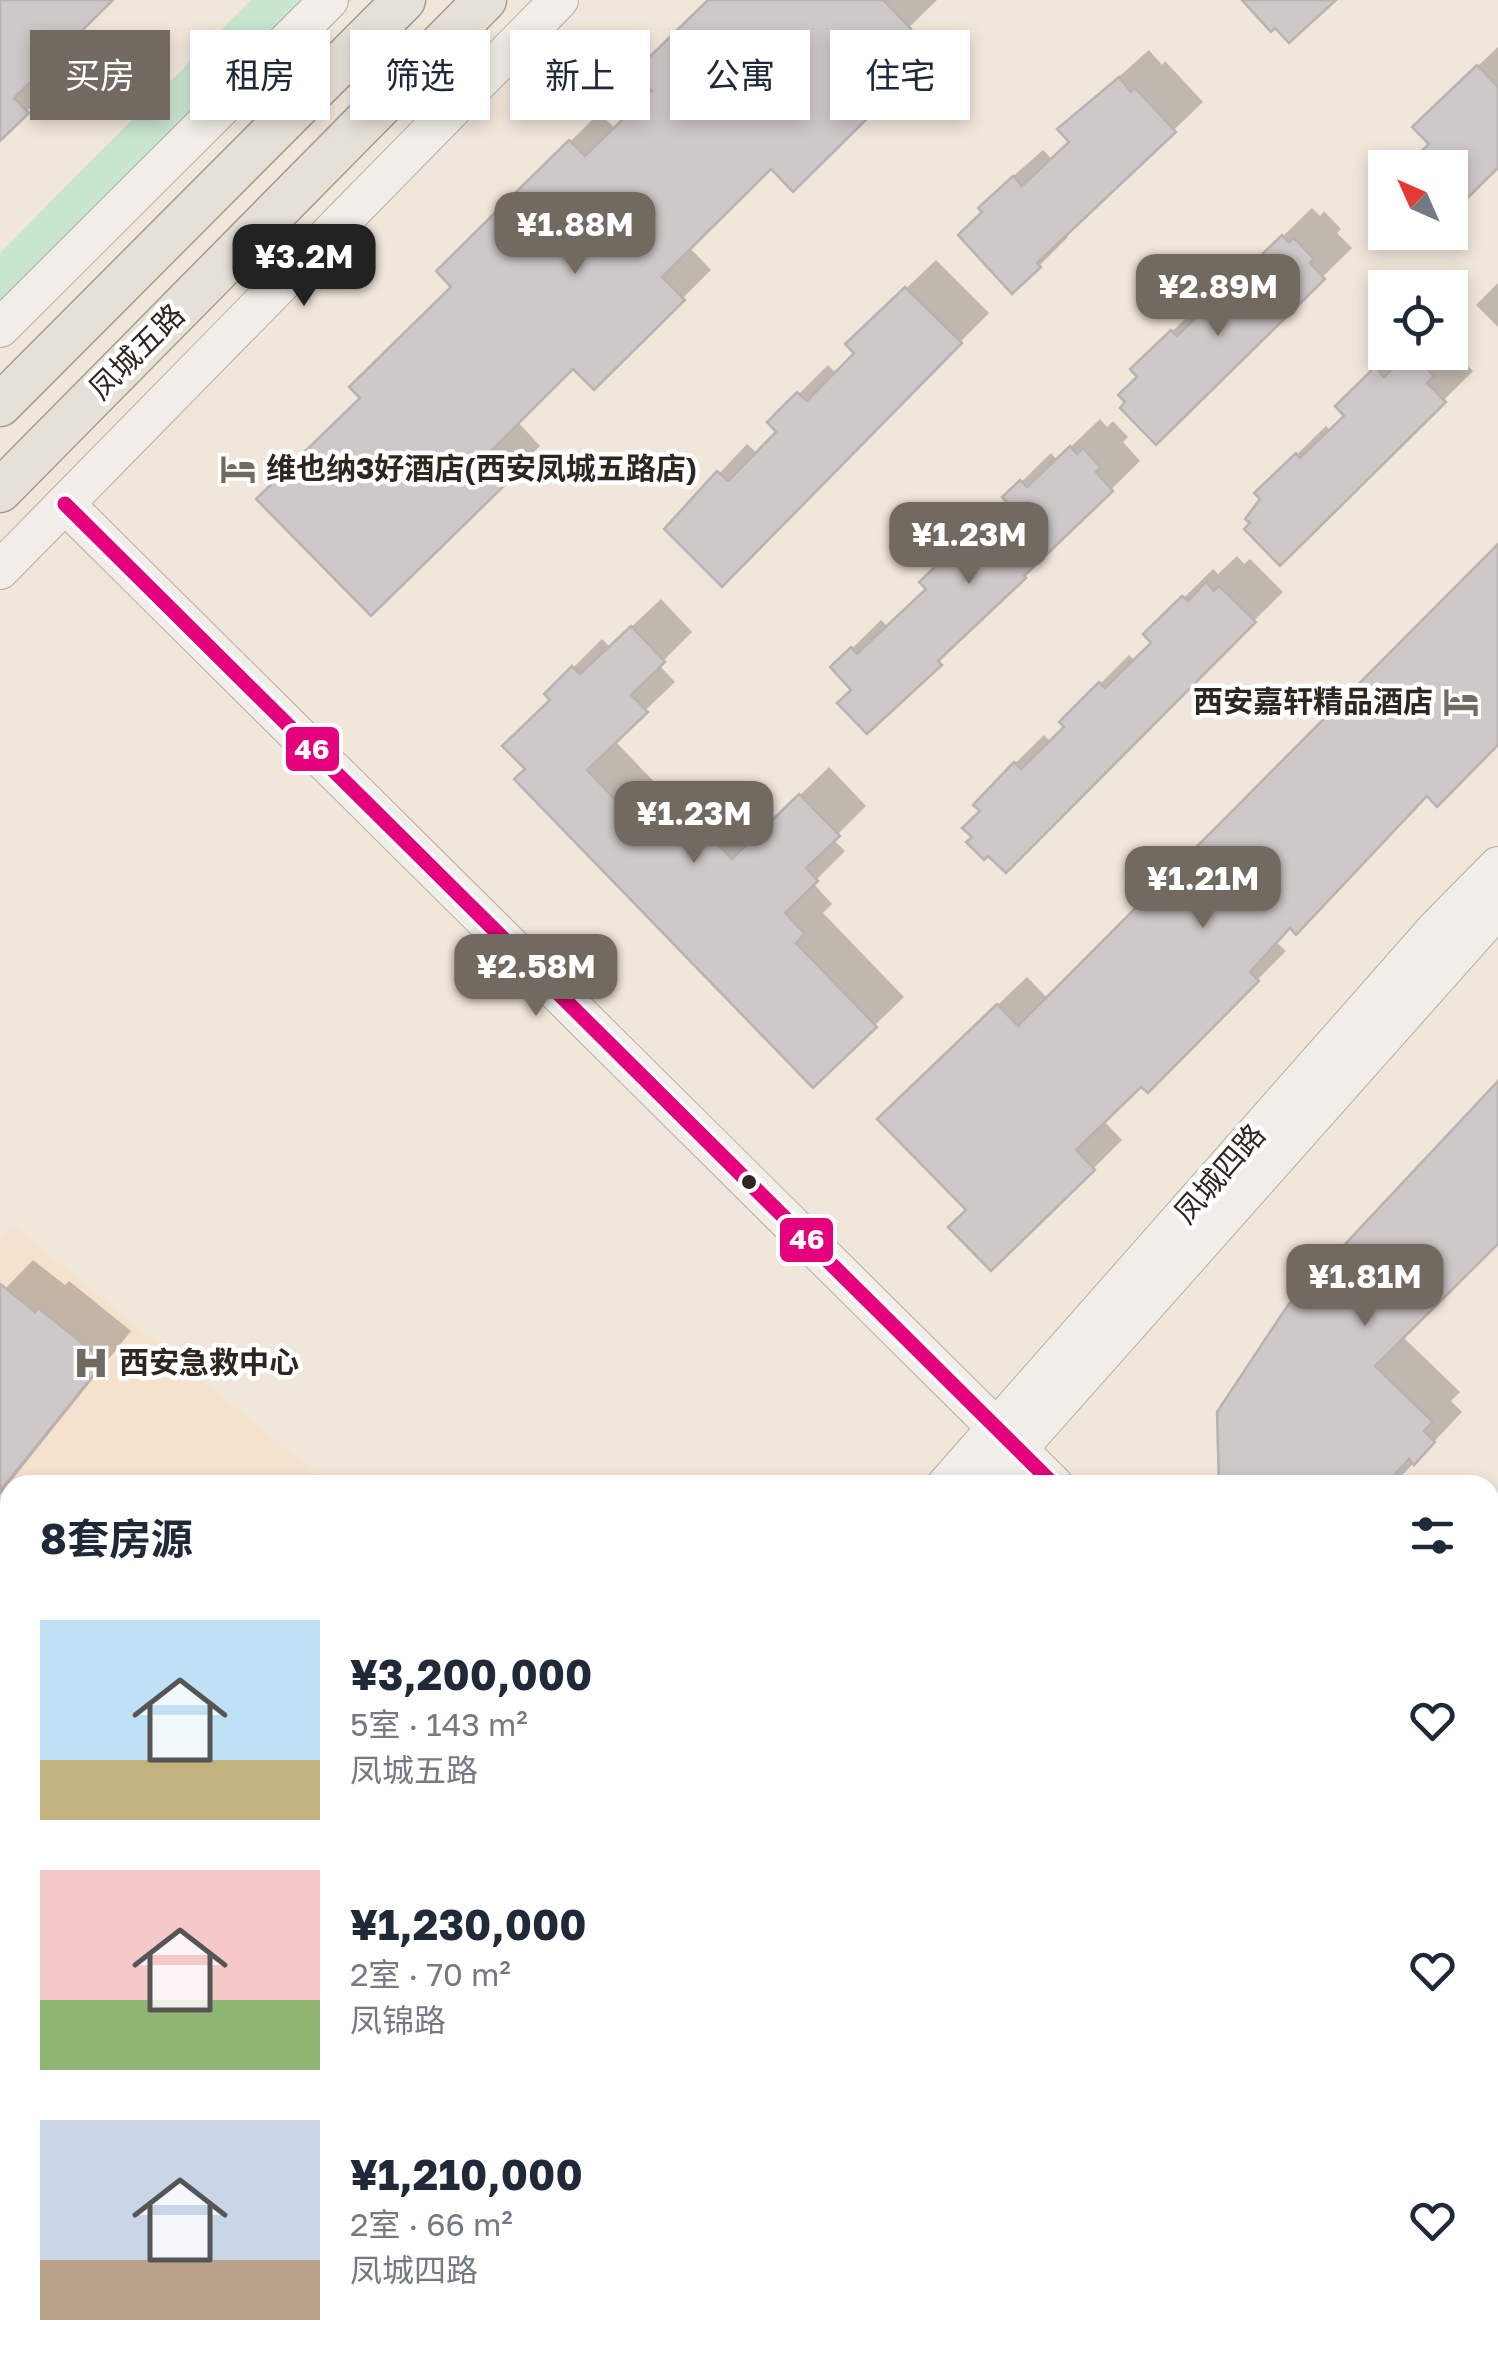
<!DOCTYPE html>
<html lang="zh">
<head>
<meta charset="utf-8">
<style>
	:root { --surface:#fff; --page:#f6f6f7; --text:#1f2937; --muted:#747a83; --accent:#726a60 }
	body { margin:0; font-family:"Golos Text","Noto Sans SC",sans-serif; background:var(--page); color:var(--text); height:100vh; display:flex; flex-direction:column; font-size:38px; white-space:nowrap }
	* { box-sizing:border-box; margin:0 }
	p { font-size:32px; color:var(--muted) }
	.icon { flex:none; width:55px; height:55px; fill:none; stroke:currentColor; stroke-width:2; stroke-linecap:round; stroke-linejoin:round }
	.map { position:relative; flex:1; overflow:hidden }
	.panel { position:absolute; left:0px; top:1475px; width:1500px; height:892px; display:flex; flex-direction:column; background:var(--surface); border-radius:30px 30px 0 0; box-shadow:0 5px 15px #0003 }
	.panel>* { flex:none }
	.banner { position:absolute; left:30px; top:30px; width:1440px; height:90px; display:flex; gap:20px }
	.needle { width:65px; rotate:315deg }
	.tools { position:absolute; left:1368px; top:150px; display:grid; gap:20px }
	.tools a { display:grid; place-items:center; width:100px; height:100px; border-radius:0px; background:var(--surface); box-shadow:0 5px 15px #0003; font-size:50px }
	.price { position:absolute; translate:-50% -85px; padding:0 22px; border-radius:20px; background:var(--accent); color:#fff; font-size:32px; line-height:65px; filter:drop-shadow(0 2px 5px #0008) }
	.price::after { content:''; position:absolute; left:50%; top:60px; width:30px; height:22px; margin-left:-15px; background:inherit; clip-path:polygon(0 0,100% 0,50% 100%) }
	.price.selected { background:#222; color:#fff }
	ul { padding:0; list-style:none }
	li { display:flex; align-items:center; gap:30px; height:250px; padding:0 40px }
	li span { display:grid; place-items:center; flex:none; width:280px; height:200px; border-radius:0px; color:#555 }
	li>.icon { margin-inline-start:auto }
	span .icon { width:120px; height:120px; fill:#fffc; stroke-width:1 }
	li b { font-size:42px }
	h2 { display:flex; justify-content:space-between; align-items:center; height:120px; padding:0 40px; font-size:42px }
	.pill { padding:0 35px; border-radius:0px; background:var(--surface); box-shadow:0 5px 15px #0003; font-size:35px; line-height:90px }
	.pill.selected { background:var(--accent); color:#fff }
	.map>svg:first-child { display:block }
	.built { fill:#f4e2cd }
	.green { fill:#c8e5d0 }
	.shadow { fill:#0003 }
	.building { fill:#cec8c8; stroke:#b8b2b1; stroke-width:2.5 }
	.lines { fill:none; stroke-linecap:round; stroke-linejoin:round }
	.secondary-casing { stroke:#b6ada4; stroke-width:40 }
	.primary-casing { stroke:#a79c8a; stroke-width:45 }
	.highway-casing { stroke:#a79c8a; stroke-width:52 }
	.secondary { stroke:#f1eee9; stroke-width:38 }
	.primary { stroke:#e6e1d8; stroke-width:42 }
	.highway { stroke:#d6cfc2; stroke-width:50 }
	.bus-1-casing { stroke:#fff; stroke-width:22 }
	.bus-1 { stroke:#e5007d; stroke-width:15 }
	.bus-dot { fill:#2e271f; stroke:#fff; stroke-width:4 }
	.labels { text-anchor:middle; stroke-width:9; stroke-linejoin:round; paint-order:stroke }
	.street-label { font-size:30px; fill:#2e271f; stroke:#fff }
	.poi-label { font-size:30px; font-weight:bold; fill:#2e271f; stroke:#fff; text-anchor:start }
	.line-badge { stroke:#fff; stroke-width:4 }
	.badge-label { font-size:28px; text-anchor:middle; font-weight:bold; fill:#fff }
</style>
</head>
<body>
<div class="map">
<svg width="1498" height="2367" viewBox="0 0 1498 2367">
	<rect width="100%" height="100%" fill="#f1e6da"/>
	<path class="built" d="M13,1225L330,1485H10V1726L0,1717V1241Z"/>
	<g class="green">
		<path d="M251,0H352L22,330L0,339V253Z"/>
		<path d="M1490,2319H1498V2367H1355L1364,2358H1490Z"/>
	</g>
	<g class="shadow">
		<path d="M0,0H109L41,67L56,82L0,138Z"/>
		<path d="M711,0H937L888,48L911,71L882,100L771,166L689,247L711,270L594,386L573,365L517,421L540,446L371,613L363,398L454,286L440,271L599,113L616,129L655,90Z"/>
		<path d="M1498,47V164L1450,197V168L1432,143L1444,98Z"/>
		<path d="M1149,50L1162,65L1165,61L1203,102L1065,234L1068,237L1039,266L985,212L1010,179L1043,150L1052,159L1071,141L1060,129Z"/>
		<path d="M1312,208L1320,216L1324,211L1341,229L1337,233L1352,248L1156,441L1140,376L1162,341L1202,303L1207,309Z"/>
		<path d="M936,260L989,313L722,583L667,529L747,444L758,454L780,432L771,422L828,365L837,374L858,353L848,344Z"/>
		<path d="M1498,283V327L1476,305Z"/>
		<path d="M1450,334L1461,346L1454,353L1473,371L1280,563L1286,465L1326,426L1331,431L1347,415L1338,406L1392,352H1450Z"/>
		<path d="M1100,419L1107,427L1113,421L1128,437L1123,442L1140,461L867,731L854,689L833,667L881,620L888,627L929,588L951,553L986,520L991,526L1007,511L1012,503L1006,497L1051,453L1057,460Z"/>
		<path d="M1498,547V741L1428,793L1276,942L1286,951L1148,1090L1141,1083L1103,1120L1122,1140L1093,1169L969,1210L909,1090L1027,977L1048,999Z"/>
		<path d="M1237,556L1244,564L1250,559L1283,592L1105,768L988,852L975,837L997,781L1044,735L1051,742L1067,727L1062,722L1129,655L1135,661L1154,642L1146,635L1213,569L1218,574Z"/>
		<path d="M661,599L692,632L659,665L675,682L614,740L686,815L718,785L762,832L829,767L866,806L833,839L845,851L813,883L832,904L823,913L904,997L875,1025L528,769L553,700L547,694L602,639L610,647Z"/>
		<path d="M1498,1085V1241L1402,1336L1460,1392L1451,1401L1462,1412L1393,1485H1221Z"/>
		<path d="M33,1260L65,1285L69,1281L131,1331L0,1495V1294Z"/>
		<path d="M1498,1607V1790L1490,1782V1615Z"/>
	</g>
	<g class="building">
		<path d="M0,0H113L14,98L29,113L0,141Z"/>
		<path d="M708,0H883L911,29L861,78L884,102L793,192L771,169L662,277L685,300L594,390L573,369L490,452L514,476L371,616L256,499L360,398L349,387L451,287L436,271L569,140L585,156L652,91L634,72Z"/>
		<path d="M1242,0H1336L1289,43L1275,28L1271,32Z"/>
		<path d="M1477,65L1498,87V168L1450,215V168H1404L1429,144L1412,127Z"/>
		<path d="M1119,77L1131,92L1135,88L1176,132L1037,263L1041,267L1012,294L958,235L982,212L978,208L1013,176L1022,186L1069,142L1057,129Z"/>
		<path d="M1282,235L1289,242L1294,238L1314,259L1310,263L1325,279L1156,445L1120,408L1125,402L1118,395L1137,377L1130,369L1171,330L1177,336Z"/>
		<path d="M905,287L962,343L722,587L664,529L717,471L728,481L776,432L767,422L797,392L807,401L854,353L845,344Z"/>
		<path d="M1403,358L1410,366L1417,359L1434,376L1427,383L1446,402L1280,566L1244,529L1250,523L1245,519L1260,499L1254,493L1296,453L1300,458L1344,416L1335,406L1375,367L1384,377Z"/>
		<path d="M1070,446L1077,454L1083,448L1101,468L1096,472L1113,491L1024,576L1026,578L938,661L942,665L867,734L837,703L851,690L830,667L851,647L857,654L926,589L919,582L956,547L961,552L1005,512L1002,509L1008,504L1002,497L1020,480L1027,487Z"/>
		<path d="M1498,544V745L1437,807L1427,796L1296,935L1290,928L1250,972L1259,981L1148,1093L1141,1087L1076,1150L1095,1170L991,1271L948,1227L966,1210L877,1119L997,1004L1018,1026Z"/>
		<path d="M1206,582L1214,591L1219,586L1256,622L1006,873L988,856L984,860L966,842L972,837L962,828L980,811L973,805L1014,762L1021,769L1064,727L1059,722L1099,682L1105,688L1151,643L1143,634L1182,596L1188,601Z"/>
		<path d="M631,626L665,662L631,695L648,712L587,770L656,842L687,812L732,859L799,794L840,836L806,868L818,881L785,913L805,934L796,943L877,1027L813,1088L514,779L525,769L502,746L550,700L544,694L572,666L580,674Z"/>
		<path d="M1498,1081V1244L1375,1366L1433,1422L1424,1431L1435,1442L1414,1465L1409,1459L1385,1485H1219L1217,1412L1288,1305Z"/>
		<path d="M0,1284L35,1312L38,1308L105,1361L0,1491Z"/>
	</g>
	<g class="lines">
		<defs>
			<g id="secondary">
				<path d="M0,328L329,0"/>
				<path d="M65,504L1054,1485"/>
				<path d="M0,570L559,0"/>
				<path d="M946,1485L1436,929L1498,866"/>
				<path d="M986,1485L1498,908"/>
				<path d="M1490,1920L1498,1928"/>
				<path d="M0,2196L10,2205"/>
				<path d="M194,2358L215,2367"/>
			</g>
			<g id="primary">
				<path d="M0,405L404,0"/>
				<path d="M0,491L485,0"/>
			</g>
			<g id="highway">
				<path d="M0,2249L10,2257"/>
				<path d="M0,2301L10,2309"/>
				<path d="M71,2358L83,2367"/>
				<path d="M136,2358L148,2367"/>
			</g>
		</defs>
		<use href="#secondary" class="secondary-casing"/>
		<use href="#primary" class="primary-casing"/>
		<use href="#highway" class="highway-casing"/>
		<use href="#secondary" class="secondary"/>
		<use href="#primary" class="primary"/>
		<use href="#highway" class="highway"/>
		<defs>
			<path id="bus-1" d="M65,504L1054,1485"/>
		</defs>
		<use href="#bus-1" class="bus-1-casing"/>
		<use href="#bus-1" class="bus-1"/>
	</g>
	<defs>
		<symbol id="hotel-bare" viewBox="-9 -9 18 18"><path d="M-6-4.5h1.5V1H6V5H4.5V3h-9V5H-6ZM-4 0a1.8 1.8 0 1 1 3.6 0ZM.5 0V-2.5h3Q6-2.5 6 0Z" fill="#726a60" stroke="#fff" stroke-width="2.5" paint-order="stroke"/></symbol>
		<symbol id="hospital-bare" viewBox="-9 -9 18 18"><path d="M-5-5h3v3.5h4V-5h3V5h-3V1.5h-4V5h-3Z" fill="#726a60" stroke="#fff" stroke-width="2.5" paint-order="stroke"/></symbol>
	</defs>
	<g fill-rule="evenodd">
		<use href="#hotel-bare" x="213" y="444" width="50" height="50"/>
		<use href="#hotel-bare" x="1436" y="677" width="50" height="50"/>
		<use href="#hospital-bare" x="66" y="1338" width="50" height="50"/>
	</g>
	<circle class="bus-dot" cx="749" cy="1182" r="9"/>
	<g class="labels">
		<g class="street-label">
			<text transform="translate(137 352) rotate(-45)" y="10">凤城五路</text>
			<text transform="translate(1220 1174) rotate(-49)" y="10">凤城四路</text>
		</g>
		<g class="poi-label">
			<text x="266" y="479">维也纳3好酒店(西安凤城五路店)</text>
			<text x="1433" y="712" text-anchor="end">西安嘉轩精品酒店</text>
			<text x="119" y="1373">西安急救中心</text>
		</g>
	</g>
	<g class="line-badge">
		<rect x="284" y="725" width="57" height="48" rx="10" fill="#e5007d"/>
		<rect x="778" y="1216" width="57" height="48" rx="10" fill="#e5007d"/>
	</g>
	<g class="badge-label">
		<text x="312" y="759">46</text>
		<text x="807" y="1249">46</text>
	</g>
</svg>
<div class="tools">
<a><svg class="needle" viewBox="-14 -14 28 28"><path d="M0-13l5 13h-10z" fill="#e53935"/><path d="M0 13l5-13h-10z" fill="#747a83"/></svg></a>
<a><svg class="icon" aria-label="locate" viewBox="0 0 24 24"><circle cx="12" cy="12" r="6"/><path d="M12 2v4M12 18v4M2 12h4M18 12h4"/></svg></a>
</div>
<b class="price" style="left:575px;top:277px">¥1.88M</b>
<b class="price selected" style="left:304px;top:309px">¥3.2M</b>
<b class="price" style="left:1218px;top:339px">¥2.89M</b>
<b class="price" style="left:969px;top:587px">¥1.23M</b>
<b class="price" style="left:694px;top:866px">¥1.23M</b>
<b class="price" style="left:1203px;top:931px">¥1.21M</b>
<b class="price" style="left:536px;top:1019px">¥2.58M</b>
<b class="price" style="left:1365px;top:1329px">¥1.81M</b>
<div class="banner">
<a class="pill selected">买房</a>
<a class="pill">租房</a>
<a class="pill">筛选</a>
<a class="pill">新上</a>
<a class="pill">公寓</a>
<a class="pill">住宅</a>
</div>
<section class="panel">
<h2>8套房源<svg class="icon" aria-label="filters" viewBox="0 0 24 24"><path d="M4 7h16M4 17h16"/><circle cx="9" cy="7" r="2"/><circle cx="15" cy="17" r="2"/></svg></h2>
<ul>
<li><span style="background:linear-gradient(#bfe0f5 70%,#c2b280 0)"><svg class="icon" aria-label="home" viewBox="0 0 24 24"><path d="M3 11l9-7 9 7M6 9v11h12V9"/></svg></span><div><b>¥3,200,000</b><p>5室 · 143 m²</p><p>凤城五路</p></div><svg class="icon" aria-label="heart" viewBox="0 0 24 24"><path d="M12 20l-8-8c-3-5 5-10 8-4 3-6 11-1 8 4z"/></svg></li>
<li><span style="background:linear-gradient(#f6c9c9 65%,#8fb573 0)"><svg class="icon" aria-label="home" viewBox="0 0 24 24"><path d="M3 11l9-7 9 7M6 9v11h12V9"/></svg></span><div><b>¥1,230,000</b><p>2室 · 70 m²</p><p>凤锦路</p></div><svg class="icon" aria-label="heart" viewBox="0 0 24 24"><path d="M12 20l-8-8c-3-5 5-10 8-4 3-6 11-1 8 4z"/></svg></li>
<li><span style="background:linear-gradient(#c9d6e8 70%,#b9a48a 0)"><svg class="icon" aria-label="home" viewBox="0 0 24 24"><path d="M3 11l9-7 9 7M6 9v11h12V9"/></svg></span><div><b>¥1,210,000</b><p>2室 · 66 m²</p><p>凤城四路</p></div><svg class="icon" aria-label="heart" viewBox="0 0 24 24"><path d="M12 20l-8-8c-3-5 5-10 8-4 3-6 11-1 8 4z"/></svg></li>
</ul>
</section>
</div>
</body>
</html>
